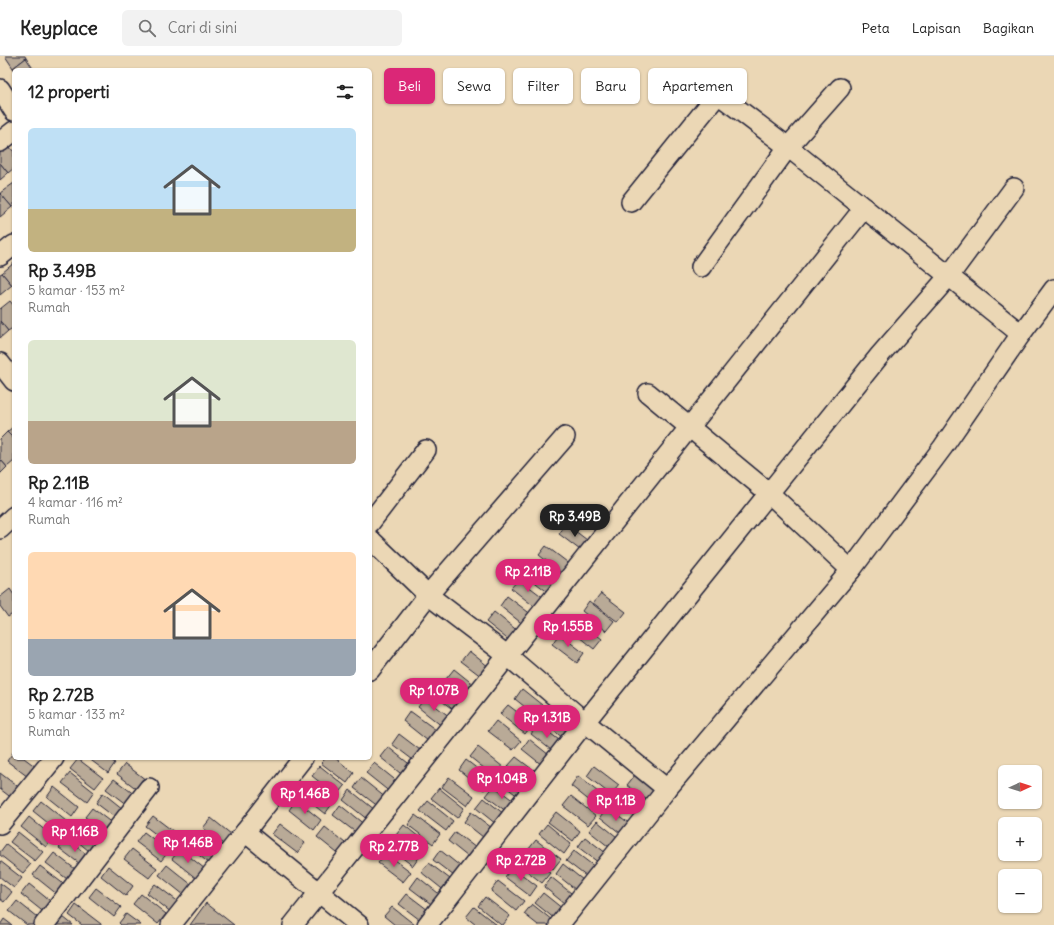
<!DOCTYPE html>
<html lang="id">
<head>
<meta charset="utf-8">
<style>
	:root { --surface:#fff; --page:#f2f2f2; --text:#222; --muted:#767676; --line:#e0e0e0; --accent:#db2777 }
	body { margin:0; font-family:Delius,sans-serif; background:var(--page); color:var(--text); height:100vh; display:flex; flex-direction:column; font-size:15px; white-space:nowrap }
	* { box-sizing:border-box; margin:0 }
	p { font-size:13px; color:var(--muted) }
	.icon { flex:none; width:22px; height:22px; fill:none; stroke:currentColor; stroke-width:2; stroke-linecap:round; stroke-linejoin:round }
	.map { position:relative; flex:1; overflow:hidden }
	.details { position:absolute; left:12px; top:12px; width:360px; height:692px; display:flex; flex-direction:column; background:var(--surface); border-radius:6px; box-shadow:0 1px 3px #0004 }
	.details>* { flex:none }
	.banner { position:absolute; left:384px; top:12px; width:380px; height:36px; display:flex; gap:8px }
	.needle { width:26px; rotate:87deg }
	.buttons { position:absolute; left:998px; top:709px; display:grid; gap:8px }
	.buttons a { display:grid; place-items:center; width:44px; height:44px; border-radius:6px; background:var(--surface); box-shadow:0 1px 3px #0004; font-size:20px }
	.price { position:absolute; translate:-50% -34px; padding:0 9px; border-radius:14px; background:var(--accent); color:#fff; font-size:13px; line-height:26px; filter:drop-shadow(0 1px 2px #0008) }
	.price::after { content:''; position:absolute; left:50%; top:24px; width:12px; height:9px; margin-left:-6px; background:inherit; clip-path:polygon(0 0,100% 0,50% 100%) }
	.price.active { background:#222; color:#fff }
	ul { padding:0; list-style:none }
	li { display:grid; align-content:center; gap:8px; height:212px; padding:0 16px }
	li span { display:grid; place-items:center; height:124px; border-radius:6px; color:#555 }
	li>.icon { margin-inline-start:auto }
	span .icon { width:72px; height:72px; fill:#fffc; stroke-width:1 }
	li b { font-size:17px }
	h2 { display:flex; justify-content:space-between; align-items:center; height:48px; padding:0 16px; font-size:17px }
	.tag { padding:0 14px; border-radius:6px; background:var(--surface); box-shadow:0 1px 3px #0004; font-size:14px; line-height:36px }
	.tag.active { background:var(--accent); color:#fff }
	header { display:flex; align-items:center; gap:24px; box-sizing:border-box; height:56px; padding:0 20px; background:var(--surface); border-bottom:1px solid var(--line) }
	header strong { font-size:19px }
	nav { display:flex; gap:22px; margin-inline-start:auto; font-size:14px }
	.search { width:280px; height:36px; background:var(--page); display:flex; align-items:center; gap:10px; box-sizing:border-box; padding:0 14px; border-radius:6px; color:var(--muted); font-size:15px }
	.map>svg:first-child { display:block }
	.building { fill:#b9aa97; stroke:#22223b }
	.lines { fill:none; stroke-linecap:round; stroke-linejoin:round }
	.street-casing { stroke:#22223b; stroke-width:22 }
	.street { stroke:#ebd7b5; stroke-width:19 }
</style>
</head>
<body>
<header>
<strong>Keyplace</strong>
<div class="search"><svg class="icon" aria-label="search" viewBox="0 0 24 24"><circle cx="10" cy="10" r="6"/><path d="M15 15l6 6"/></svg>Cari di sini</div>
<nav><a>Peta</a><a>Lapisan</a><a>Bagikan</a></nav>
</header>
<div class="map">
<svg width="1054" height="869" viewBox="0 0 1054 869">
	<rect width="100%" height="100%" fill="#ebd7b5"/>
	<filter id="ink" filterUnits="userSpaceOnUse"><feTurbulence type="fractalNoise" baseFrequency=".025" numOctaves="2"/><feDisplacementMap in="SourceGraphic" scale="8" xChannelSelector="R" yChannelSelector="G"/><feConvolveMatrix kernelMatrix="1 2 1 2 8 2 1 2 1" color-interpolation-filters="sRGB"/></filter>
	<g filter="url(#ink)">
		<g class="building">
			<path d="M5,0H25L26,2L13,12Z"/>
			<path d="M26,2L34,14H14L13,12Z"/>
			<path d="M8,89L14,96V112L8,117L0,107V96Z"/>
			<path d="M0,107L8,117L0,124Z"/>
			<path d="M14,127V150L12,151L0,137Z"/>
			<path d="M0,137L12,151L0,161Z"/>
			<path d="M14,207V228L12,229L2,217Z"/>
			<path d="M2,217L12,229L0,239V218Z"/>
			<path d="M10,245L14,250V271L8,275L0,265V253Z"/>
			<path d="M0,265L8,275L0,282Z"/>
			<path d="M14,370V383L7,376Z"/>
			<path d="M7,376L14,383V405L7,411L0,403V383Z"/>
			<path d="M0,403L7,411L0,418Z"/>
			<path d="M566,468L591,487L584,497L559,478Z"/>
			<path d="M546,490L571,509L564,519L539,499Z"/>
			<path d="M532,508L557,527L549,537L524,518Z"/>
			<path d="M519,523L544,542L536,552L511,532Z"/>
			<path d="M10,533L14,539V557L8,561L0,550V541Z"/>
			<path d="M601,537L626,556L618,566L593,547Z"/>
			<path d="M507,540L532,559L525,570L500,550Z"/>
			<path d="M589,545L614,565L606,575L582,555Z"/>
			<path d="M494,556L519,576L511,586L486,566Z"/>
			<path d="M577,563L602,583L594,593L569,573Z"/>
			<path d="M559,578L584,597L577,607L552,588Z"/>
			<path d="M469,595L494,615L486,624L461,605Z"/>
			<path d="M454,613L479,633L471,643L446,623Z"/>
			<path d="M438,626L463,646L455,655L430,636Z"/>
			<path d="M522,633L547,653L540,663L515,643Z"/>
			<path d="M425,642L450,661L443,671L418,651Z"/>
			<path d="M508,649L533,668L525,678L500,658Z"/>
			<path d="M410,655L436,674L428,685L403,665Z"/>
			<path d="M550,656L575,676L568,686L543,666Z"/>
			<path d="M496,665L521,685L513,694L488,675Z"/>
			<path d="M538,668L563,687L556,698L531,678Z"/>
			<path d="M399,678L424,697L417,707L392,688Z"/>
			<path d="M529,683L554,703L547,713L522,693Z"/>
			<path d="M388,691L413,711L405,721L380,701Z"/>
			<path d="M478,691L503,711L495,721L470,701Z"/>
			<path d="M14,695V702H24L40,714L32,724L7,705Z"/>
			<path d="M516,701L541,720L533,730L508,710Z"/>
			<path d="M88,702H108L115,707L108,717Z"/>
			<path d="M326,702H335L354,717L347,727L321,707Z"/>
			<path d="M78,703L103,722L95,732L70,713Z"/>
			<path d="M466,704L492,724L484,734L459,714Z"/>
			<path d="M374,707L399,727L391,737L366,717Z"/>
			<path d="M125,708L150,727L142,737L117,718Z"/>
			<path d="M320,710L345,730L337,740L312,720Z"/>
			<path d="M594,710L619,729L611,739L587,720Z"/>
			<path d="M505,715L530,734L523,744L498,725Z"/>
			<path d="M0,717L21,733L13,743L0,733Z"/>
			<path d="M70,717L94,736L87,746L62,727Z"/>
			<path d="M635,719L660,738L652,748L627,729Z"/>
			<path d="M578,720L603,740L596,750L571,730Z"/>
			<path d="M449,721L474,740L467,750L442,731Z"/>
			<path d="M361,722L386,742L379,751L354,732Z"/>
			<path d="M114,723L139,742L131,752L106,733Z"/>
			<path d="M307,729L332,748L325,758L300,738Z"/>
			<path d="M494,730L519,749L511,759L486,740Z"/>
			<path d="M54,731L79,751L72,761L47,741Z"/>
			<path d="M439,732L464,752L457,762L431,742Z"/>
			<path d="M350,734L375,754L368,764L343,744Z"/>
			<path d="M103,737L128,757L121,766L96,747Z"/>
			<path d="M571,740L596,760L588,769L563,750Z"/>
			<path d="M484,742L509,762L501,772L476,752Z"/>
			<path d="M296,744L321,764L314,774L289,754Z"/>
			<path d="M41,745L66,765L58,775L33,755Z"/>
			<path d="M428,745L453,765L446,775L420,755Z"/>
			<path d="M340,749L365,769L358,778L333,759Z"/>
			<path d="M607,751L633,770L625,781L600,761Z"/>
			<path d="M92,752L117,771L110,781L85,761Z"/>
			<path d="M471,756L496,775L488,785L464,766Z"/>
			<path d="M556,756L580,775L573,785L548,766Z"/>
			<path d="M415,759L440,778L433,788L408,769Z"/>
			<path d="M153,760L178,779L170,789L145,770Z"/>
			<path d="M29,761L53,781L46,791L21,771Z"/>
			<path d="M211,762L236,782L228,792L203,772Z"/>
			<path d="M597,765L622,785L614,795L589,775Z"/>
			<path d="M280,768L305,787L297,797L272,778Z"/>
			<path d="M547,768L571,788L564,798L539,778Z"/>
			<path d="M404,769L429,789L421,799L396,779Z"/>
			<path d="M78,771L103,790L95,800L71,780Z"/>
			<path d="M325,771L350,791L342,801L317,781Z"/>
			<path d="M18,776L43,796L35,805L10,786Z"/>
			<path d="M144,776L169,795L161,805L136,786Z"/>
			<path d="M455,776L480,795L473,805L448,785Z"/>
			<path d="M193,779L218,798L210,808L185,788Z"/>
			<path d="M395,781L420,800L413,810L388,791Z"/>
			<path d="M585,781L610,800L603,810L578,791Z"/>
			<path d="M66,782L91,802L84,811L59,792Z"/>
			<path d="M536,784L561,803L553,813L528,794Z"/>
			<path d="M6,788L31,808L23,817L0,799V796Z"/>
			<path d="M132,793L157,812L149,822L124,803Z"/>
			<path d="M180,793L205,813L197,823L172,803Z"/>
			<path d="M440,794L465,814L458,823L433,804Z"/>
			<path d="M574,795L599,814L591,824L566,805Z"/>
			<path d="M54,797L79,816L71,826L46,807Z"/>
			<path d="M386,797L411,816L403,826L378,807Z"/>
			<path d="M525,797L550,817L542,827L517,807Z"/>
			<path d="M0,805L22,822L14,832L0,821Z"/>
			<path d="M429,807L454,826L446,836L421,816Z"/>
			<path d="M563,808L588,828L581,838L556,818Z"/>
			<path d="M167,809L192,829L184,839L159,819Z"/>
			<path d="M40,810L65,829L58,839L33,819Z"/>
			<path d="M108,810L133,830L126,840L101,820Z"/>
			<path d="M512,811L537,830L530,840L505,821Z"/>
			<path d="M418,821L443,841L435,851L410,832Z"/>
			<path d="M551,821L576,841L569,851L544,831Z"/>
			<path d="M498,825L524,845L516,855L491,835Z"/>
			<path d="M0,827L12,836L4,846L0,843Z"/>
			<path d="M29,828L54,848L46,858L21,838Z"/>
			<path d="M155,828L180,847L172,857L147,837Z"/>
			<path d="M96,832L121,851L114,861L89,841Z"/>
			<path d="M543,837L568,857L560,867L535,847Z"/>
			<path d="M141,838L166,858L158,868L133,848Z"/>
			<path d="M407,838L432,857L424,867L399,848Z"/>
			<path d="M485,841L510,860L503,869H501L478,850Z"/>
			<path d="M17,845L42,865L38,869H27L9,855Z"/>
			<path d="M206,847L234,869H190Z"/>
			<path d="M532,848L557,868L555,869H538L524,858Z"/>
			<path d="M76,849L101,868V869H82L69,859Z"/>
			<path d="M392,851L415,869H395L384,860Z"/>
			<path d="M474,851L497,869H476L466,861Z"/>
			<path d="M126,858L141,869H121L119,867Z"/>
			<path d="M63,861L73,869H56Z"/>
			<path d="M4,863L12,869H0Z"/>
		</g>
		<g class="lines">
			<defs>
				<g id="street">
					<path d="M0,33L14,55"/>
					<path d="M0,86L14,75"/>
					<path d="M631,146L718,38L788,91L1021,278"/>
					<path d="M0,200L14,189"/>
					<path d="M701,211L788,91L840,32"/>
					<path d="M0,307L14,325"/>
					<path d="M648,337L769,437L851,514L667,733"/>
					<path d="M370,467L426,394"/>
					<path d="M0,473L14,460"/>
					<path d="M370,483L428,539L508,600L585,666L667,733L559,869"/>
					<path d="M851,514L943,391L1021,278L1054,233"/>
					<path d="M370,614L428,539L565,381"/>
					<path d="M0,768L54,702"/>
					<path d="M245,776L303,702"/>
					<path d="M44,869L149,732"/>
					<path d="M171,869L245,776L359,869"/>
					<path d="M293,869L864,152"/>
					<path d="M427,869L585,666L880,299L949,220L1014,132"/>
				</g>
			</defs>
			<use href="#street" class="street-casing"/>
			<use href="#street" class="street"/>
		</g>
	</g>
</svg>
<div class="buttons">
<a><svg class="needle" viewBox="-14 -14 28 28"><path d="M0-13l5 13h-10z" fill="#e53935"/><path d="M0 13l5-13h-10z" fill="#767676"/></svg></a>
<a>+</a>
<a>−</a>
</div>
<b class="price active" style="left:575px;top:482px">Rp 3.49B</b>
<b class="price" style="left:528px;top:537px">Rp 2.11B</b>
<b class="price" style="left:568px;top:592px">Rp 1.55B</b>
<b class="price" style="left:434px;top:656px">Rp 1.07B</b>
<b class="price" style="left:547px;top:683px">Rp 1.31B</b>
<b class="price" style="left:502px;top:744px">Rp 1.04B</b>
<b class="price" style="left:305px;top:759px">Rp 1.46B</b>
<b class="price" style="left:616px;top:766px">Rp 1.1B</b>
<b class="price" style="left:75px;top:797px">Rp 1.16B</b>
<b class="price" style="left:188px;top:808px">Rp 1.46B</b>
<b class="price" style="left:394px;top:812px">Rp 2.77B</b>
<b class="price" style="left:521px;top:826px">Rp 2.72B</b>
<div class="banner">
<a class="tag active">Beli</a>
<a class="tag">Sewa</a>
<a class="tag">Filter</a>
<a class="tag">Baru</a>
<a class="tag">Apartemen</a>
</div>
<section class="details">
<h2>12 properti<svg class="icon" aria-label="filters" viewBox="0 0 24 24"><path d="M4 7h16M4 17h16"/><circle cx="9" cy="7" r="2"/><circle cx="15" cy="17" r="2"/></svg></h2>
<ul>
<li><span style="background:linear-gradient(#bfe0f5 65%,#c2b280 0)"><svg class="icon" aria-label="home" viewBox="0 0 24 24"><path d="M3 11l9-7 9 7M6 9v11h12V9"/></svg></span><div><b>Rp 3.49B</b><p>5 kamar · 153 m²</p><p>Rumah</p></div></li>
<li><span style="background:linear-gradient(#dfe7d0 65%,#b9a48a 0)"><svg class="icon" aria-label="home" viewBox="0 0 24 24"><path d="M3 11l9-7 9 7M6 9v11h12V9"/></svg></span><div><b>Rp 2.11B</b><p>4 kamar · 116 m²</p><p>Rumah</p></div></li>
<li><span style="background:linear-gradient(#ffd9b3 70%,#9aa5b1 0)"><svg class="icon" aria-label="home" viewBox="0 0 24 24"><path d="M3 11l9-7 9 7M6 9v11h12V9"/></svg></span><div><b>Rp 2.72B</b><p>5 kamar · 133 m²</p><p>Rumah</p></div></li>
</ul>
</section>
</div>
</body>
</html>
